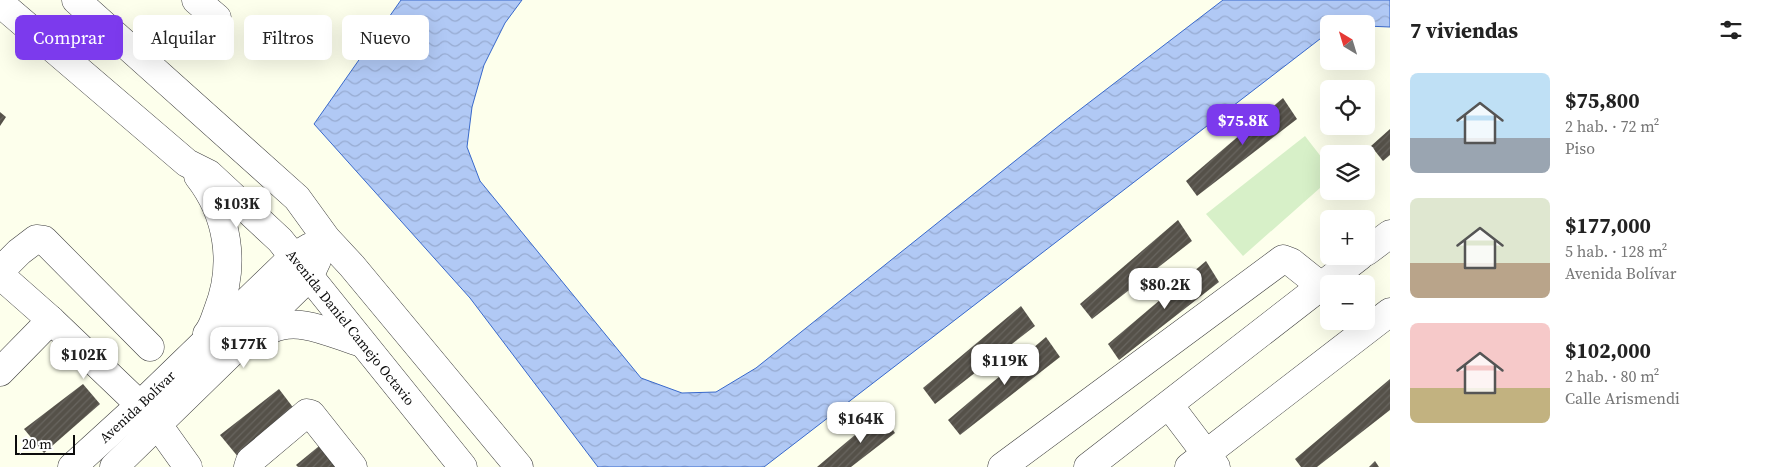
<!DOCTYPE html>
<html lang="es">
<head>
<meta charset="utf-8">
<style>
	:root { --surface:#fff; --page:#f6f6f6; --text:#222; --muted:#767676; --accent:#7c3aed }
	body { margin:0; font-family:"Source Serif 4",serif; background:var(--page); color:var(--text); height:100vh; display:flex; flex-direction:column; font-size:19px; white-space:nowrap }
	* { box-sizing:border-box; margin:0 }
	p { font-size:16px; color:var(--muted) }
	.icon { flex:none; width:28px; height:28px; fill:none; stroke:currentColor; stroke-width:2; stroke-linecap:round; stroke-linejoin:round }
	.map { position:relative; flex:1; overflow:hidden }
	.drawer { display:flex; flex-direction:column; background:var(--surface); width:375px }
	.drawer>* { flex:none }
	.top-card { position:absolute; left:15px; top:15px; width:475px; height:45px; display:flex; gap:10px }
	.needle { width:32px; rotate:322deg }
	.controls { position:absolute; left:1320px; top:15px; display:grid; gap:10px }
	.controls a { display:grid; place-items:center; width:55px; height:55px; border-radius:8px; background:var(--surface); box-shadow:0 5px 20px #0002; font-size:25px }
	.scale { position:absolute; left:15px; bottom:12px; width:60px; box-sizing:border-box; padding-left:5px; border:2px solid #0c0c0c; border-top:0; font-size:14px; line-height:18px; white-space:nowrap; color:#0c0c0c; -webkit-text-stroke:4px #fff; paint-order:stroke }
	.price { position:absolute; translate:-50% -42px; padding:0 11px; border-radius:10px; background:#fff; color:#222; font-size:16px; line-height:32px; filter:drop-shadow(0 1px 2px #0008) }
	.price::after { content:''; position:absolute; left:50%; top:30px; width:15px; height:11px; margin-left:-8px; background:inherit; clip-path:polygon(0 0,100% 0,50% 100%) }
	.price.selected { background:var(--accent); color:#fff }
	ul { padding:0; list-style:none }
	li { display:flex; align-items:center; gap:15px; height:125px; padding:0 20px }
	li span { display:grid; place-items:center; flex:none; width:140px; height:100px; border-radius:8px; color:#555 }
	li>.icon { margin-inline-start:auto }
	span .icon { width:60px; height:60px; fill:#fffc; stroke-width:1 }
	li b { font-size:21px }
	h2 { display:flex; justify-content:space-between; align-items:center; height:60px; padding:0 20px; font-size:21px }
	.pill { padding:0 18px; border-radius:8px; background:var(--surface); box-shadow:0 5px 20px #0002; font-size:18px; line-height:45px }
	.pill.selected { background:var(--accent); color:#fff }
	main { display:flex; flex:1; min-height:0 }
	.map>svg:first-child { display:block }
	.pitch { fill:#d7f0c8 }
	.water { fill:url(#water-waves); stroke:#3969cb }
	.building { fill:url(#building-hatch) }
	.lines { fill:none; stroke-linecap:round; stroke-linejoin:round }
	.minor-casing { stroke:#3f3f3f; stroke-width:29 }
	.minor { stroke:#fff; stroke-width:28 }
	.labels { text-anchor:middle; stroke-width:5; stroke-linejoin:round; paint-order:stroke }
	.street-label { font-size:14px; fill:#0c0c0c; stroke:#fff }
</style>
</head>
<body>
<main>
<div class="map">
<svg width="1390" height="467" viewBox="0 0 1390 467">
	<defs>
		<pattern id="water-waves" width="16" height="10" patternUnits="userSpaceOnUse" patternTransform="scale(1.25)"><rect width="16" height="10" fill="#b1c9f5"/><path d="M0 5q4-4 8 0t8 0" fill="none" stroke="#97abd1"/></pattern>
		<pattern id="building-hatch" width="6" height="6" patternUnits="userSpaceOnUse" patternTransform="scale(1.25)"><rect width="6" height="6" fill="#555149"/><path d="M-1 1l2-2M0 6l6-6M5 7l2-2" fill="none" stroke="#68655f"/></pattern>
	</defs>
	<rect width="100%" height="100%" fill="#fdffec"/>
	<path class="pitch" d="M1305,136L1329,167V180L1243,256L1206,214Z"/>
	<path class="water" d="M401,0H522L505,23L484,65L472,107L467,147L480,181L641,378L682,393L716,392L756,368L1065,121L1223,0H1390V27L1366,26V24H1329V32L764,467H598L470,298L314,124Z"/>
	<g class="building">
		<path d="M1283,98L1297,119L1197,196L1186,181Z"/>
		<path d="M0,112L6,117L0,126Z"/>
		<path d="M1390,129V155L1383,161L1371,146Z"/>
		<path d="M1178,220L1192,241L1092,319L1080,304Z"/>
		<path d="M1206,261L1219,282L1119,360L1108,344Z"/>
		<path d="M1021,306L1035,326L935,404L923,388Z"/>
		<path d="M1046,337L1060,357L960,435L948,420Z"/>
		<path d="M1390,379V410L1317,467H1301L1295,459Z"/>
		<path d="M83,384L100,404L44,453L24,429Z"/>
		<path d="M279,389L295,410L239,458L220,435Z"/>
		<path d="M881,413L895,433L851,467H817Z"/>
		<path d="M324,442L343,467H298L296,465Z"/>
		<path d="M1375,461L1379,467H1369Z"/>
	</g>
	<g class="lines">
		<defs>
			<g id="minor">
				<path d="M76,0L297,198L326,238L352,266L519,467"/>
				<path d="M196,0L217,18"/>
				<path id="s1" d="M0,3L187,163L209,174L280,240L463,467"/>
				<path d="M198,176C228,214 236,264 218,310C215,318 213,327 207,334"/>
				<path d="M1366,252L1390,234"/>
				<path d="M0,271L19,252L36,239L44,240L150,347"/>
				<path d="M0,275L51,320L140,405L158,425L188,467"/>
				<path d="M254,342C259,338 264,332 270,330C298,315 334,335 362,343"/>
				<path d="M0,372L51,320"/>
				<path d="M1169,405L1216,467"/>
				<path id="s2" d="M72,467L140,405L293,257L310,247"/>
				<path d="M114,467L309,277L317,260"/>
				<path d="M248,467L250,461L307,413L311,414L353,467"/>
				<path d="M1002,467L1283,259L1291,262L1321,286"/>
				<path d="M1088,467L1360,256"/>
				<path d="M1189,467L1390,312"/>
			</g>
		</defs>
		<use href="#minor" class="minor-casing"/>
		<use href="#minor" class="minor"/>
	</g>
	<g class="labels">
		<g class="street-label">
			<text dy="5" stroke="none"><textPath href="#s1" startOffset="480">Avenida Daniel Camejo Octavio</textPath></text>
			<text dy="5" stroke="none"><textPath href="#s2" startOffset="89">Avenida Bolívar</textPath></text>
		</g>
	</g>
</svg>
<div class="controls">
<a><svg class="needle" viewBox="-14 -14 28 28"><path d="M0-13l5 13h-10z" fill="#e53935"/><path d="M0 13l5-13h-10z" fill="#767676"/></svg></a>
<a><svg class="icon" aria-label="locate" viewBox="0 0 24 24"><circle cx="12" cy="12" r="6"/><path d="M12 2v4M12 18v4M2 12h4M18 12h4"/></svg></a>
<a><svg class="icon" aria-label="layers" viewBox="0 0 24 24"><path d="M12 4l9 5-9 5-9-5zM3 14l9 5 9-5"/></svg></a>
<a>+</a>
<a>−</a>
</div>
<div class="scale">20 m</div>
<b class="price selected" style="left:1243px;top:146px">$75.8K</b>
<b class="price" style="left:237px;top:229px">$103K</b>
<b class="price" style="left:1165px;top:310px">$80.2K</b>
<b class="price" style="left:244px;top:369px">$177K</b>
<b class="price" style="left:84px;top:380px">$102K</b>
<b class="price" style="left:1005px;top:386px">$119K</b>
<b class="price" style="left:861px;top:444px">$164K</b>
<div class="top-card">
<a class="pill selected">Comprar</a>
<a class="pill">Alquilar</a>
<a class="pill">Filtros</a>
<a class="pill">Nuevo</a>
</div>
</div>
<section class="drawer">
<h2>7 viviendas<svg class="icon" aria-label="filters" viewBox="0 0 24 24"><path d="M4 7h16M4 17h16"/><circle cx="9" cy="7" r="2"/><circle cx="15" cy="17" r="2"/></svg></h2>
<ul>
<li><span style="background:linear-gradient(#bfe0f5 65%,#9aa5b1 0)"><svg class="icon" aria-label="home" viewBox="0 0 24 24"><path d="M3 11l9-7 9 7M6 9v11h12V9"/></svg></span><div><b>$75,800</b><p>2 hab. · 72 m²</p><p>Piso</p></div></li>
<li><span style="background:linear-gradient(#dfe7d0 65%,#b9a48a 0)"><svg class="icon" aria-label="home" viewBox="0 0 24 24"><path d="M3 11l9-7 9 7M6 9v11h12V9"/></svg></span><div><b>$177,000</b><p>5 hab. · 128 m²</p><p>Avenida Bolívar</p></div></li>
<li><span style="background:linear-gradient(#f6c9c9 65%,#c2b280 0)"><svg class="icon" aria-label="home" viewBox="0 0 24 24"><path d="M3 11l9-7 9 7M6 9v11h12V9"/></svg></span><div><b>$102,000</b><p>2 hab. · 80 m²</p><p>Calle Arismendi</p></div></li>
</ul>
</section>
</main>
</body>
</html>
